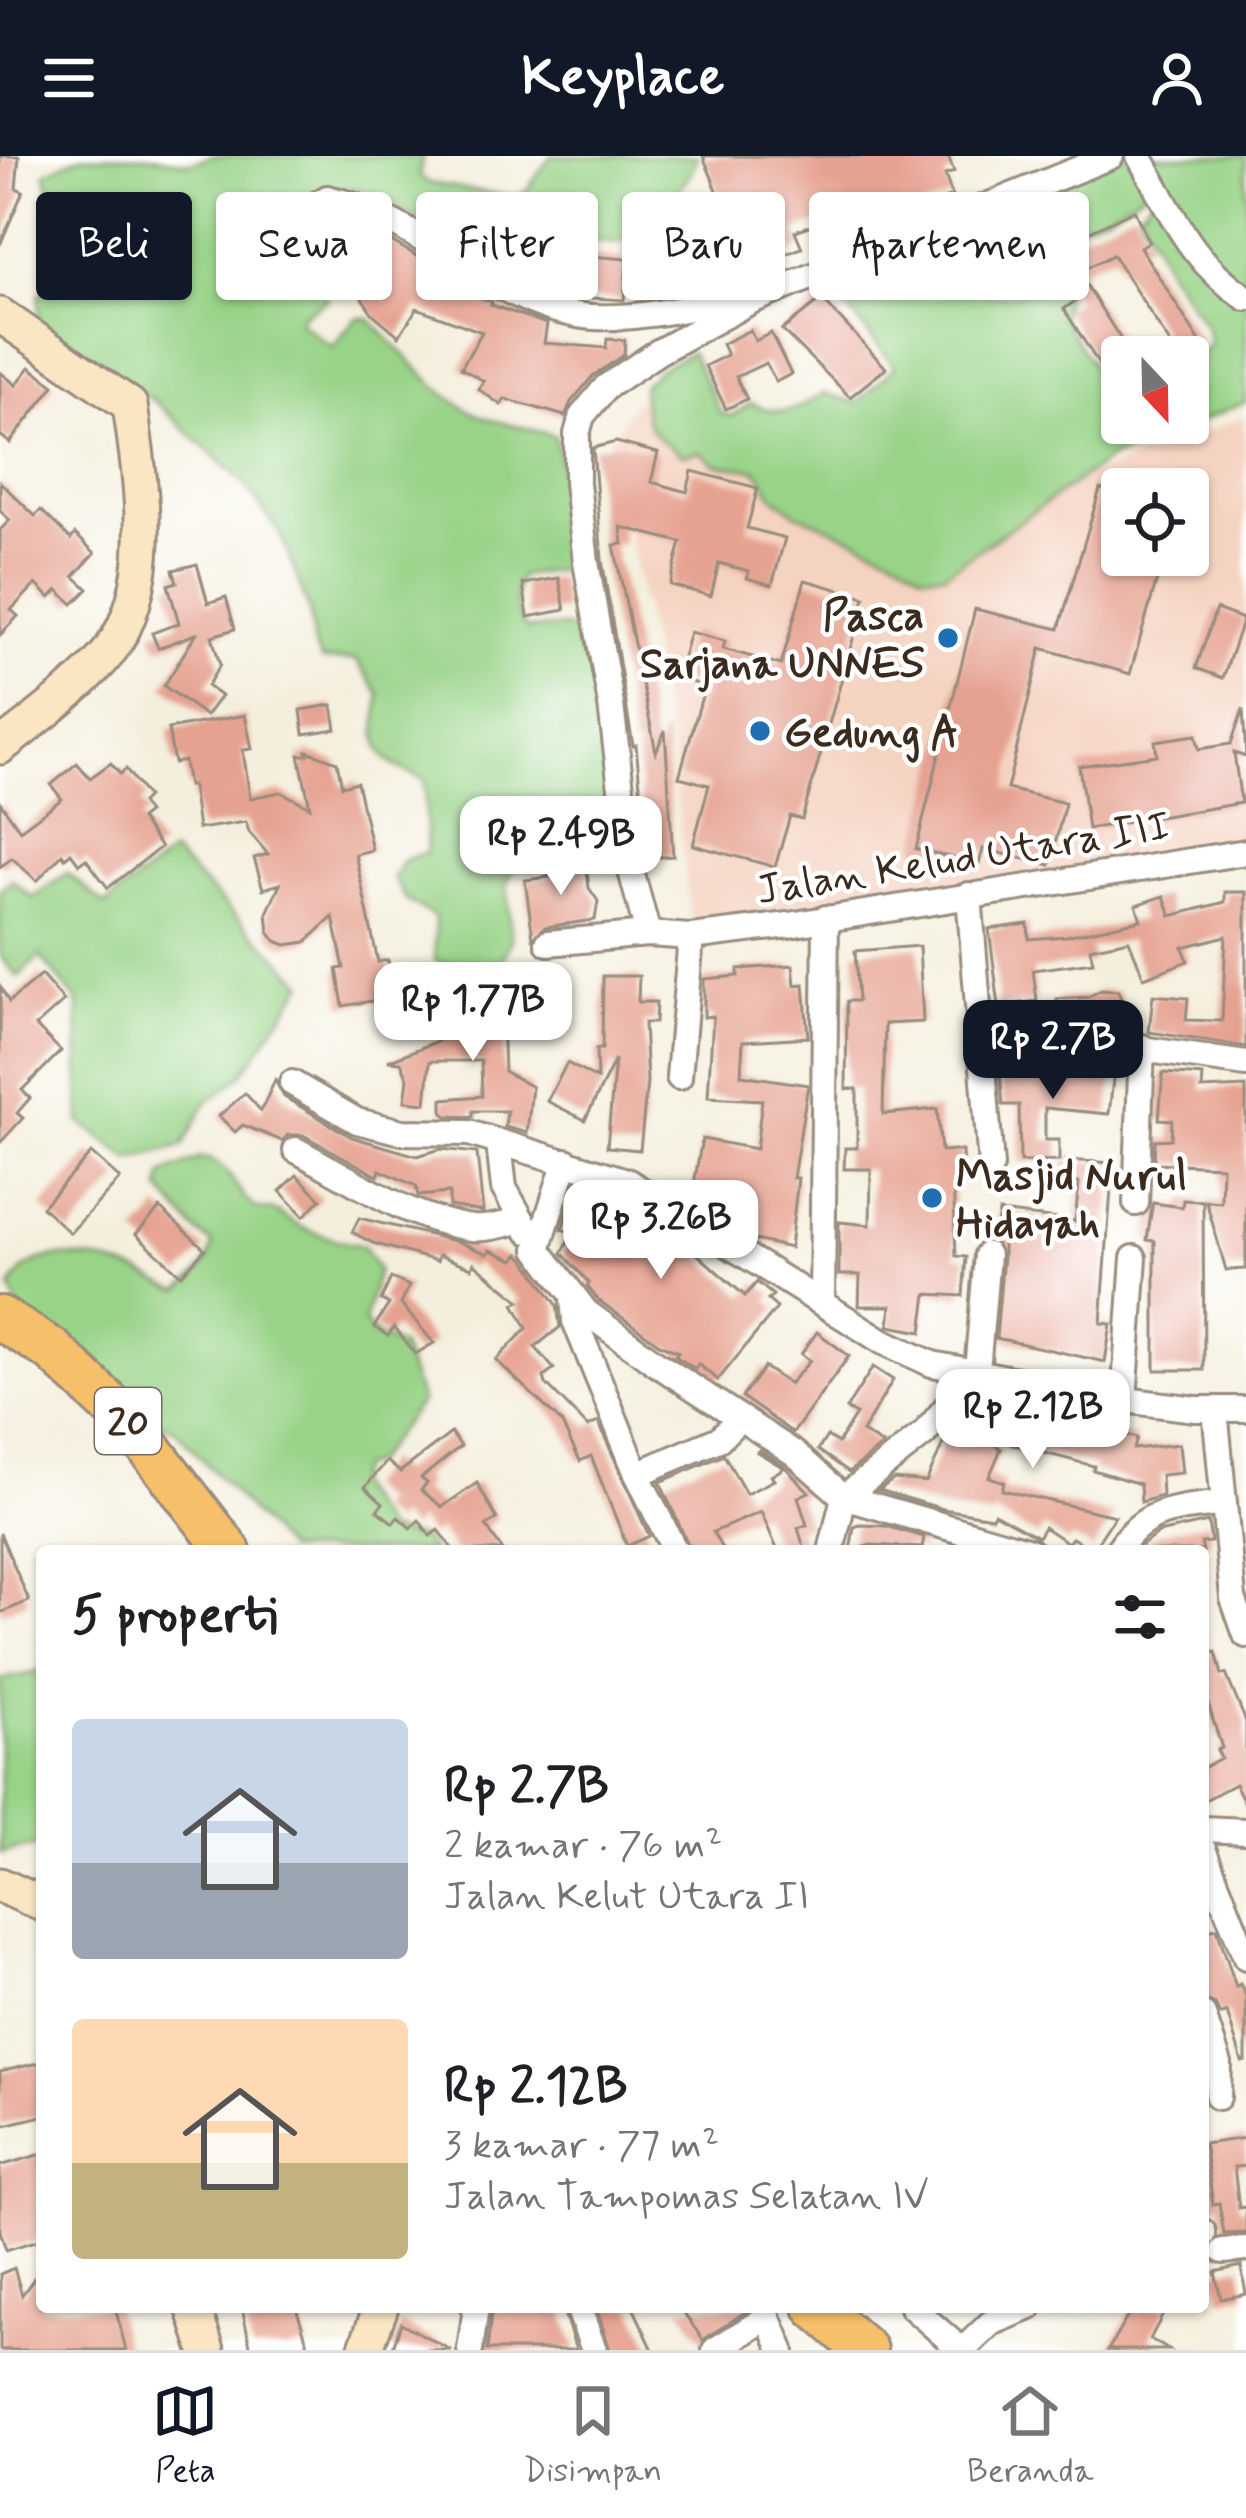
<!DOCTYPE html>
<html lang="id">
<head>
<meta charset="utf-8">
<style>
	:root { --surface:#fff; --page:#f6f6f6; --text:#202124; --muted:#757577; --line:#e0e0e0; --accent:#111827 }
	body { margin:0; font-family:Mynerve,sans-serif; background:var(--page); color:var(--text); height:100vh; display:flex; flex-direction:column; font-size:45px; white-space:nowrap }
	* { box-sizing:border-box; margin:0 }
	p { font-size:39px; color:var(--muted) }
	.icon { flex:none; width:66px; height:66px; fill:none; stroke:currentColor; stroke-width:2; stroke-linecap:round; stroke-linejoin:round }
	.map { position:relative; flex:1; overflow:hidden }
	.side { position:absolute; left:36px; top:1389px; width:1173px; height:768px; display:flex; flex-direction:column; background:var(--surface); border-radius:12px; box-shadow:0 3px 9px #0004 }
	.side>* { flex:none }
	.guide { position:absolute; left:36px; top:36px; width:1176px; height:108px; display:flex; gap:24px }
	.needle { width:78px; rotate:158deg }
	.tools { position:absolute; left:1101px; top:180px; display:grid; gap:24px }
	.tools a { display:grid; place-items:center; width:108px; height:108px; border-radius:12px; background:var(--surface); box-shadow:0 3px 9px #0004; font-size:60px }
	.price { position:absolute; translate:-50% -102px; padding:0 27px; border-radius:24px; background:#fff; color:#222; font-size:39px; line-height:78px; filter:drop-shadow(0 3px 6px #0008) }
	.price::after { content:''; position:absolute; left:50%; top:72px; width:36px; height:27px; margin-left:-18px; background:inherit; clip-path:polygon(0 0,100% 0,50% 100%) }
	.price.current { background:var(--accent); color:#fff }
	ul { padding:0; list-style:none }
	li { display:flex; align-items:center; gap:36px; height:300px; padding:0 36px }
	li span { display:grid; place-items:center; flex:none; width:336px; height:240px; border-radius:12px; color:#555 }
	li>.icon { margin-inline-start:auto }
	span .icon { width:144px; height:144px; fill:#fffc; stroke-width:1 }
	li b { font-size:51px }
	h2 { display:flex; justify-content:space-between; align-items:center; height:144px; padding:0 36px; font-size:51px }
	.pill { padding:0 42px; border-radius:12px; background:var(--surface); box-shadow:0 3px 9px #0004; font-size:42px; line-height:108px }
	.pill.current { background:var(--accent); color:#fff }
	header { display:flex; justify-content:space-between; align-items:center; height:156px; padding:0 36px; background:var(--accent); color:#fff; font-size:54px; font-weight:800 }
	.dock { display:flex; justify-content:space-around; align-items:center; height:168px; border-top:3px solid var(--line); background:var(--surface); font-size:33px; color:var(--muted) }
	.dock a { display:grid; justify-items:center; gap:6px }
	.dock .current { color:var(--accent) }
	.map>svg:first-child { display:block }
	.built { fill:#f5d3c1; fill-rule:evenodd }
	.green { fill:#98d387; stroke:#6a7e52; stroke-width:3 }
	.building { fill:#e6a291 }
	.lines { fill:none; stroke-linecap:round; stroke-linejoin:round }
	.street-casing { stroke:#988c7e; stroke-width:30 }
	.secondary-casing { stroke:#988c7e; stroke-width:39 }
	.highway-casing { stroke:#988c7e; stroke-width:48 }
	.street { stroke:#fff; stroke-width:24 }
	.secondary { stroke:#fbe6c4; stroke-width:33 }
	.highway { stroke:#f6c06b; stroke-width:42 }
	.poi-dot { fill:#1f6fb2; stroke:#fff; stroke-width:4.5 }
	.labels { text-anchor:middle; stroke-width:9; stroke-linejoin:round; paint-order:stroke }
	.shield { fill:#fff; stroke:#766a62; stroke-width:3 }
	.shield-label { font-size:39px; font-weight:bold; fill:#3b2a1e }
	.poi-label { font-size:42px; font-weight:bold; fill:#3b2a1e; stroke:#fff; text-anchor:start }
	.street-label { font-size:42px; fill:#3b2a1e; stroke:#fff }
</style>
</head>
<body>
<header><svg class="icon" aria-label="menu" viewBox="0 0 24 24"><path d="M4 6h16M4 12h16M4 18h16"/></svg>Keyplace<svg class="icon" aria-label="person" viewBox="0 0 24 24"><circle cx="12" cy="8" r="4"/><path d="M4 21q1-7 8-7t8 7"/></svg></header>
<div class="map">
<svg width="1246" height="2194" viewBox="0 0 1246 2194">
	<rect width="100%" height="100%" fill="#fff"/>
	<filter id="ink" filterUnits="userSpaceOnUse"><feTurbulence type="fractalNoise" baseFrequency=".00833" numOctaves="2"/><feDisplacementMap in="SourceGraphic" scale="24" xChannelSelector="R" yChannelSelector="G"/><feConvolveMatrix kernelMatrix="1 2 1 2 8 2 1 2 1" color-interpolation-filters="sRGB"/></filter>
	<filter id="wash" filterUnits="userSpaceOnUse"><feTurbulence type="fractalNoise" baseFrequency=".004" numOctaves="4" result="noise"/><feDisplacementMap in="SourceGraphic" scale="48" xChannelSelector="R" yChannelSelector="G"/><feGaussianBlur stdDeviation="2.7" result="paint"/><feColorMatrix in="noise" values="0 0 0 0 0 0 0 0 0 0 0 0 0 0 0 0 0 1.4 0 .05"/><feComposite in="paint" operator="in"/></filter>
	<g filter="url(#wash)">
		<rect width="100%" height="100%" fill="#f4efdd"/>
		<path class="built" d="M636,243L956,370L1246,260V688L693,784L671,591L610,285ZM1122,333H1188V399H1122Z"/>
		<g class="green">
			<path d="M81,0H146L192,7L211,0H423L419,20L429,27L515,41L527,34L551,0H698C688,24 685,27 668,47C639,81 624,95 577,81L576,64L527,54L502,66L492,90L471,99C423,78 372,9 316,39C307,58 288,96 301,115C310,127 322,127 328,143L304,158L299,166L332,191L356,162H368C397,190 432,232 466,253C494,269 527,269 556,281L566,363L577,389L573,412L520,420C513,438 514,458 527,473L564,471L587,479L616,668L597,689L520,694L507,727L511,784L500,809L471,816L435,805V761L406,744L393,722L404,704L427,696L424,623C371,604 374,590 380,538L356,504H322L314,489L309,454L281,379L244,327L154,245L65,189L39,163V140L82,93C81,67 74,42 49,32L45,17Z"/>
			<path d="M1108,0H1129L1147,32C1098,74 1031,80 973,105L988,140L1013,139L1054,127L1066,135L1061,161L1121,254L1122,267C1143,273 1164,267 1188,267V249L1199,238L1188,208L1210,189L1206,171L1168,115L1139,55L1154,38L1145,0H1246V246L1109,303L945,417L923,418L900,402L796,357L774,341L757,314L715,308L701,296L683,299C649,277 644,272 642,230L656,215L691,196L721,257L732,260L751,247C781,263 796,254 824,237L857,247L895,211L827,126Z"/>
			<path d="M172,697L304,827L241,920L205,948L183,990L130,1004L80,966L78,846L40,800L18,821L0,800V734L12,724L33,742L67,717L105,749Z"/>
			<path d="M201,1002C233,1005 232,1037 256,1052C262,1055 267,1053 274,1055C283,1058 291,1066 299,1070C321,1080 340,1086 363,1090L378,1114L364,1166L375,1179L400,1190L421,1245L374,1306L359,1313L353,1328L386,1375L422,1382L432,1395H287L176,1275L114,1241L20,1158L11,1132C31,1084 98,1102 135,1115C151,1120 162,1131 180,1134C197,1121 208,1109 213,1088L197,1076L160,1033L164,1018Z"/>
			<path d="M42,1515V1689L0,1697V1524Z"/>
		</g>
		<g id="blocks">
			<g class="building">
				<path d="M0,0H19L16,32L23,35L0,89Z"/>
				<path d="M703,0H948L954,16L945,19L952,40L834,82L827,64L795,75L802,92L759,108L752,90L709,101L714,121L665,133L660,114L652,116L646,88L666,82L663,72L686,67L688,77L730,66Z"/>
				<path d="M1134,54L1149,86L1140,91L1200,186L1178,200L1113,99L1078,116L1132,201H1122V245L1064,153L1077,144L1062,113L989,136L977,106L1021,89L1024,96L1074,73L1078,81Z"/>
				<path d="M335,62L384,81L424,104L463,135L492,146L491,149L547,168L544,187L606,192L607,183L625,184L624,199L593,220L571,246L565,260L505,243L501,249L478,233L484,225L461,212L482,176L417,152L399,180L373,158L344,116L342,131L309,110L322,68L331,72Z"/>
				<path d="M519,62L570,68L567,98L627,103L624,144L574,141L576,114L514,107Z"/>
				<path d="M822,143L886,212L850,241L782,174Z"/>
				<path d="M750,174L755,185L771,177L791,218L776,226L766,207L736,221L747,243L726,253L705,210L727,199L722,188Z"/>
				<path d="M30,211L54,229L10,287L0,279V216L16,229Z"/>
				<path d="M616,286L658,297L651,326L687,336L692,315L758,332L747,372L785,382L772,429L747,422L749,415L719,407L711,440L670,429L681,386L621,371L623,388L614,389L656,596L665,574L673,700L647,702L636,589L633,590L602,404L593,292Z"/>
				<path d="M0,326L35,360L41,354L71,383L75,378L95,397L74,420L88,433L73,448L58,434L50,442L36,428L11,454L18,460L0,479V374L10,364L0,355Z"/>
				<path d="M1100,333L1122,339V399H1164L1130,518L1041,492L1007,633L1065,647L1050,709L983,693L979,708L916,693L975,453L1059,473Z"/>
				<path d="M197,408L208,447L226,441L235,473L212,480L220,509L207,530L221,540L206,560L164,530L196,478L158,492L152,477L179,467L168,429L177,426L173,414Z"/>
				<path d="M559,422L565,454L528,461L523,428Z"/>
				<path d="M805,424L865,441L802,663L790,660L775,711L693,689L709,629L679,621L705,530L677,522L690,476L725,485L723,493L781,509Z"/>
				<path d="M1216,453L1243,463L1223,522L1196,512Z"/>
				<path d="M332,549L336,573L304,578L301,554Z"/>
				<path d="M1243,553L1246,601L1234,597L1241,647L1088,673L1079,610L1157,599L1155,585L1196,579L1199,593L1231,588Z"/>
				<path d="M245,559L252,593L243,594L250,642L281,636L310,651L299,599H308L307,595L337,606L342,630L357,626L372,694L355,698L378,806L388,804L394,841L343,850L337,813L344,812L333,761L306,786L286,789L276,785L269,777L267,757L280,728L263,733L254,702L268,698L249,676L246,666L198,673L192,630H188L184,605L174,607L168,573Z"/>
				<path d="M77,607L90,622L111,607L120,618L126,613L147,641L141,647L148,657L140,663L161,691L108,732L86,703L79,708L71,697L65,702L62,698L37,725L12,702L0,711V646L20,674L62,643L51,629Z"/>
				<path d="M586,707L589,732L598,745L595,764L545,771L533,782L525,724L549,721L548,712Z"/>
				<path d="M1225,736H1246V891L1149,876L1153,839L1188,842L1186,864L1222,865L1226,780L1183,791L1188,805L1144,822L1129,784L1090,792L1093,806L1033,814L1037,845L999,850L989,773L1028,768L1029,783L1066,780L1141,764L1136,749L1164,740L1171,760L1225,746Z"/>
				<path d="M919,790L923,866L885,868L883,958L937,953L941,995H962L963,1018H953L956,1100L966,1101L963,1140L927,1138L922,1176L889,1170L891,1150H859L860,1119H839V1066L870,1069L871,1013H844L845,992H857V933H846L847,845H858L855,795Z"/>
				<path d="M793,809L795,829L804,828L808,881L743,885L741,919L808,929L793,1022H798L790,1092L751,1083L741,1077L744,1060L703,1053L691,1045L702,983L756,993L762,944L708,941L713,860L704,861V823L738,820V813Z"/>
				<path d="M41,819L64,845L36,870L61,895L22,934L30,942L17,957L23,962L0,987V830L9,846Z"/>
				<path d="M603,820H639L638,846H656L655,867H644L647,926L640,994L607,991L615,904L585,964L547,945L567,907L597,923L596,893H602Z"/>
				<path d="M1101,834L1118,835L1128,862L1103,871L1058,864L1057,843L1088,841Z"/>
				<path d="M501,836L504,915L532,931L527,977L505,971L507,955H473V961L447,960L443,956V943L482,940L481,905H430L426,947L405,945L408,923L401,906L388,905L438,885L437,877H454L447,850Z"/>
				<path d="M1056,909L1114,915L1109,958L1045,952V984H1059V1005L1020,1006L1019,949H1003L1000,914L1034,915L1033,912Z"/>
				<path d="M1163,917L1203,920L1202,933L1246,931V1113L1226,1114L1206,1045L1221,1046L1222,1010L1154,1007L1155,984L1171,983L1172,964L1159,963Z"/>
				<path d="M275,924L284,941L352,981L417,1000L441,993L477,997L483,1056L449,1050V1037L418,1040L416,1030L380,1014L378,1020L303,979H288L282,985L243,969L235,976L219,960L245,937L261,955Z"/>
				<path d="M91,997L120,1023L70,1077L42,1051Z"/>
				<path d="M1065,1004L1113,1007L1101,1167L1111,1168L1105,1206L996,1182L1003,1100V1078L996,1077L999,1056L1075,1065L1079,1027L1064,1026Z"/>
				<path d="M297,1019L321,1043L304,1060L280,1035Z"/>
				<path d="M576,1027L617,1039L682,1079L699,1095L697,1098L745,1140L757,1126L773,1139L768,1144L777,1152L718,1224L698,1208L695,1213L675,1200L678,1196L659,1188L598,1144L587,1130L589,1127L562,1097L573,1077L562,1073Z"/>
				<path d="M1183,1044L1203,1045L1204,1214H1155V1085L1147,1084L1152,1051L1153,1047L1182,1051Z"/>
				<path d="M160,1052L205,1093L181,1119L136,1078Z"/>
				<path d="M359,1062L459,1086L488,1098L490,1094L514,1104L519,1098L524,1102L557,1149L560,1171L535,1191L554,1213L544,1221L546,1228L588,1271L598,1266L649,1380L627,1390L591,1300L580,1305L561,1266L496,1204L527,1172L514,1148L520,1145L474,1107L472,1112L439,1099L437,1105L373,1087L352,1076Z"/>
				<path d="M391,1122L409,1130L401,1148L434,1187L415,1198L394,1171L388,1180L374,1171L389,1148L381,1144Z"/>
				<path d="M817,1176L849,1200L793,1277L742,1241L764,1211L789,1228L810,1205L801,1198Z"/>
				<path d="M873,1211L893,1224L862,1276L883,1289L849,1316L818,1294L827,1280L838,1287L856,1258L846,1253Z"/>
				<path d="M979,1238L1022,1260L1026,1253L1072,1272L1071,1276L1102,1284L1106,1273L1137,1282L1134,1293L1179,1288L1182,1317L1161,1319L1162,1340L1141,1346L1140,1328L1093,1314L1094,1310L984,1281L1001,1293L989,1321L1004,1326L1002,1334L1115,1360L1093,1393L1072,1382L1068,1387L1044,1371L1038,1381L994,1357L992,1361L943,1353L879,1334L894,1323L926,1326L944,1286L955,1291L966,1256Z"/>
				<path d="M451,1277L461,1290L421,1322L427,1327L421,1334L442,1351L477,1327L497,1363L486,1370L503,1395H454L439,1374L430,1380L419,1364L411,1372L398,1361L393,1367L377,1354L383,1347L365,1331L387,1305L400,1316Z"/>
				<path d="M759,1294L784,1310L809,1336L798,1341L807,1369L798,1372L805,1395H778L761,1356L713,1376L723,1395H691L660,1326L724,1299L746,1338L774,1324L771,1320L784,1312L757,1296Z"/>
				<path d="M1208,1366L1211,1386L1201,1387L1203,1395H1142L1141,1390L1158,1377Z"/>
				<path d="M860,1369L886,1370L924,1381L922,1392L871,1389L850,1395L854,1371Z"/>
				<path d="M0,1377L29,1445L0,1457Z"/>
				<path d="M1216,1496L1222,1519L1226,1518L1246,1566V1649L1235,1628L1203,1645V1612L1221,1602L1217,1594L1222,1592L1208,1548L1203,1550V1499Z"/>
				<path d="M1217,1772L1236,1831L1240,1828L1246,1840V1905L1242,1906L1227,1856L1220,1859L1215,1848L1203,1843V1775Z"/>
				<path d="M42,1906V1960L0,1970V1916Z"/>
				<path d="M1246,1982V2010L1234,2011L1239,2052L1246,2051V2077L1224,2078L1219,2047L1213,2048L1204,1988Z"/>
				<path d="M42,1998V2083L6,2094L0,2075V2010Z"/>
				<path d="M1241,2110L1246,2138L1221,2143L1215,2116Z"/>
				<path d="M42,2111V2151H115L126,2194H0V2118L14,2112L22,2139Z"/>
				<path d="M242,2151H296L308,2189L287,2194H251Z"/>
				<path d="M492,2151H562L576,2194H487Z"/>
				<path d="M596,2151H633L653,2194H610Z"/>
				<path d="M680,2151H748V2154L703,2184Z"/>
				<path d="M1133,2151H1167L1150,2183L1169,2194H1108Z"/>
				<path d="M401,2167L425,2180L451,2194H392Z"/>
			</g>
		</g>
	</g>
	<g filter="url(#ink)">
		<use href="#blocks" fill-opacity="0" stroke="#988c7e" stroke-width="3"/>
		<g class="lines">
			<defs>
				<g id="street">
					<path d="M1139,0C1172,57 1189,104 1246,142"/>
					<path d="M303,75L307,55L327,42C419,61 485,143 577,159C626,168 692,149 743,145"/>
					<path d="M969,739L991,1010"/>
					<path d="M648,778L631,715L611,549L586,406L577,327V278L582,260L606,231L658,196L751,145L1111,0"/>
					<path d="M548,787L648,778L691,781L789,769L1246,696"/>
					<path d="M981,870L1246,908"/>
					<path d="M679,921L691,781"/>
					<path d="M292,927L357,965L402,976L469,977L627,1025L882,1185L932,1208L1124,1244L1196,1253H1246"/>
					<path d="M499,988L504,1032L528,1075"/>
					<path d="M296,994C351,1023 410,1064 472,1072C487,1074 505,1068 520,1065"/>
					<path d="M566,1005L538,1093L586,1156L657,1208L794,1297L844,1341L1030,1395"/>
					<path d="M1136,1047L1142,891"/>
					<path d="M573,1143L575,1165L637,1318"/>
					<path d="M822,1146L826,762"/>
					<path d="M977,1215L987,1099"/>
					<path d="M1124,1244L1134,1102"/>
					<path d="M1215,1253L1233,1442L1246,1479"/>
					<path d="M675,1395L637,1318L719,1283L740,1262"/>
					<path d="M831,1395L844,1341L924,1278L977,1215"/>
					<path d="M1117,1395C1146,1351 1175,1354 1224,1347"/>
					<path d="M1203,1673L1246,1675"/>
					<path d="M1203,1693L1246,1801"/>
					<path d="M1203,1859L1219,1908L1218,1941"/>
					<path d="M1203,2076V2079"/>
					<path d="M1223,2095L1246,2093"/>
					<path d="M578,2151L594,2194"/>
					<path d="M764,2151L782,2194"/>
					<path d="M912,2151L961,2194"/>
					<path d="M470,2194L476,2151"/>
					<path d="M715,2194L768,2161"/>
					<path d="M963,2194L991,2167L1030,2151"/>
				</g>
				<g id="secondary">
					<path d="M0,159L130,249C140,324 159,426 111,493C89,524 31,567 0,591"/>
					<path d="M0,1729L42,1748"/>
					<path d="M193,2151L207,2194"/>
					<path d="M365,2194L381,2151"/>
				</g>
				<g id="highway">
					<path d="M0,1162L52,1194L130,1267L229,1395"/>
					<path d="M816,2151L865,2194"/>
				</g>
			</defs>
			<use href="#street" class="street-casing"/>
			<use href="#secondary" class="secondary-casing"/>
			<use href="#highway" class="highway-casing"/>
			<use href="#street" class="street"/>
			<use href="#secondary" class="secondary"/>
			<use href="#highway" class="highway"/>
		</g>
	</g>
	<g class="poi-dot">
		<circle cx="948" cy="482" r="12"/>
		<circle cx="760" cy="575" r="12"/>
		<circle cx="932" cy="1042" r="12"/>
	</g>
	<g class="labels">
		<rect class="shield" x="95" y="1232" width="66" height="66" rx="9"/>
		<g class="shield-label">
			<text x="128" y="1279">20</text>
		</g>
		<g class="poi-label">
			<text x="924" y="473" text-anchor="end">Pasca<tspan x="924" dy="48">Sarjana UNNES</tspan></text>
			<text x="784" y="590">Gedung A</text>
			<text x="956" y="1033">Masjid Nurul<tspan x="956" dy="48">Hidayah</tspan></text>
		</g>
		<g class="street-label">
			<text transform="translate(963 700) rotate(-9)" y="15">Jalan Kelud Utara III</text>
		</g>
	</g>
</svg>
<div class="tools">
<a><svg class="needle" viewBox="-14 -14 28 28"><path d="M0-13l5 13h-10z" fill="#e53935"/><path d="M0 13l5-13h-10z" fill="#757577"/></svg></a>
<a><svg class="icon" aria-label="locate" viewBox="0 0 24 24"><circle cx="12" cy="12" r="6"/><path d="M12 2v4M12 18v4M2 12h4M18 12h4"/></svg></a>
</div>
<b class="price" style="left:561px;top:742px">Rp 2.49B</b>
<b class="price" style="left:473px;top:908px">Rp 1.77B</b>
<b class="price current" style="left:1053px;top:946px">Rp 2.7B</b>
<b class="price" style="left:661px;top:1126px">Rp 3.26B</b>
<b class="price" style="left:1033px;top:1315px">Rp 2.12B</b>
<div class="guide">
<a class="pill current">Beli</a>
<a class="pill">Sewa</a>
<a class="pill">Filter</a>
<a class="pill">Baru</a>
<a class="pill">Apartemen</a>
</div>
<section class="side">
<h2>5 properti<svg class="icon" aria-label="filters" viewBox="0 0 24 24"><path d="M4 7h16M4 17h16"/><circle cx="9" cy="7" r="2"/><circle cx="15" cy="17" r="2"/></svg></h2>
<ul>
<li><span style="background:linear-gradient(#c9d6e8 60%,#9aa5b1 0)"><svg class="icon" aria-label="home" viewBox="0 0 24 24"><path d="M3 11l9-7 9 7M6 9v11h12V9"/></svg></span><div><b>Rp 2.7B</b><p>2 kamar · 76 m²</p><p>Jalan Kelut Utara II</p></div></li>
<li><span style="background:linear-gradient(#ffd9b3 60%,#c2b280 0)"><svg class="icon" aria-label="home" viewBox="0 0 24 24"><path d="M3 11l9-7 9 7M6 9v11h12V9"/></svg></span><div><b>Rp 2.12B</b><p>3 kamar · 77 m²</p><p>Jalan Tampomas Selatan IV</p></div></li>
</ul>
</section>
</div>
<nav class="dock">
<a class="current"><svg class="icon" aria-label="map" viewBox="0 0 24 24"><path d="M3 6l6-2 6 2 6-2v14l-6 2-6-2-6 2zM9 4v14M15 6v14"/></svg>Peta</a>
<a><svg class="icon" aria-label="saved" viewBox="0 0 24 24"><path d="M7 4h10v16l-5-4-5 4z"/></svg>Disimpan</a>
<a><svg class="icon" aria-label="home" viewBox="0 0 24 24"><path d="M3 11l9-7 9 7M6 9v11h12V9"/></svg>Beranda</a>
</nav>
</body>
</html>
